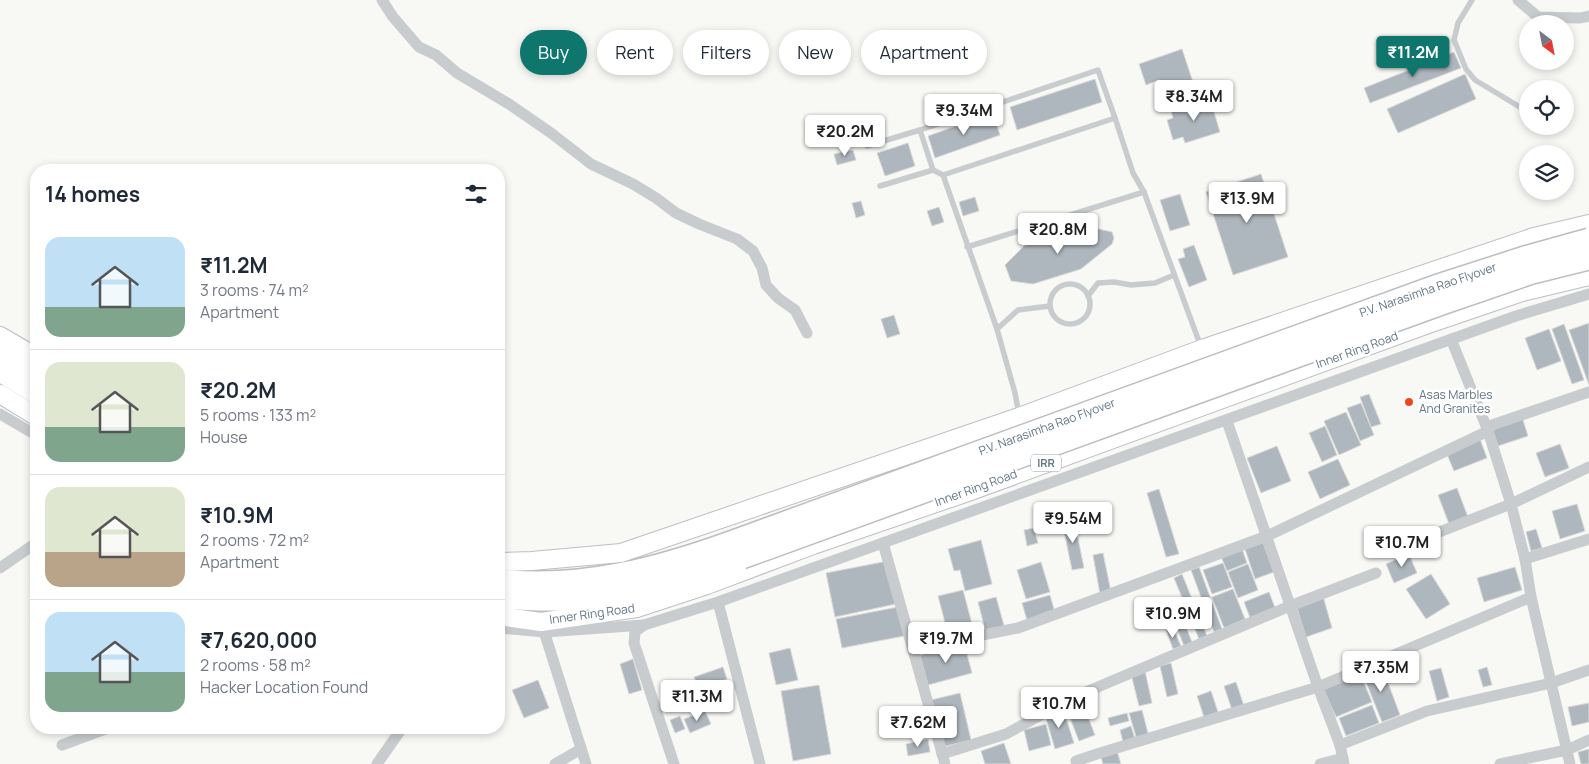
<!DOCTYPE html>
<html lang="en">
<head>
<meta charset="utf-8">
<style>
	:root { --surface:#fff; --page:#f2f2f3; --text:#1f2937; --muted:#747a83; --line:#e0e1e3; --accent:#0f766e }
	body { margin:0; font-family:Manrope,sans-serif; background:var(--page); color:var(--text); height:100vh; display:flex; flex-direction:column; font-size:19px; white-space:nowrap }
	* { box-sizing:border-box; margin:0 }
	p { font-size:16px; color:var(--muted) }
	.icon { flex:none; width:28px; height:28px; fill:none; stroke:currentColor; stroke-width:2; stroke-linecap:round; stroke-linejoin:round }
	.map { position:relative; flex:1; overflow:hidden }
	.side { position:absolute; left:30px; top:164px; width:475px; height:570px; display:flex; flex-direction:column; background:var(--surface); border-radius:20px; box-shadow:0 2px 8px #0003 }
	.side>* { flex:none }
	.banner { position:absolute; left:520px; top:30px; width:475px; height:45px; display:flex; gap:10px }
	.needle { width:32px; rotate:148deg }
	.buttons { position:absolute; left:1519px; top:15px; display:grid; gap:10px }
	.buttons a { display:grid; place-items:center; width:55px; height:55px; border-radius:50%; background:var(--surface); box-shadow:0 2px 8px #0003; font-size:25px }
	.price { position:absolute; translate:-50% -42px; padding:0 11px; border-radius:5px; background:#fff; color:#222; font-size:16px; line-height:32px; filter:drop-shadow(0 1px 2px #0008) }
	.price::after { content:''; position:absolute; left:50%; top:30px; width:15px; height:11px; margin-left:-8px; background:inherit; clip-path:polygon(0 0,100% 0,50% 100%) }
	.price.active { background:var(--accent); color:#fff }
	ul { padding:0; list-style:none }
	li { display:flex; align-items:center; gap:15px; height:125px; padding:0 15px }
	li+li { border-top:1px solid var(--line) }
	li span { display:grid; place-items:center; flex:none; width:140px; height:100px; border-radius:15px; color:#555 }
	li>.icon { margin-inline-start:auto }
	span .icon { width:60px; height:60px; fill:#fffc; stroke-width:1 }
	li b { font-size:21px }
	h2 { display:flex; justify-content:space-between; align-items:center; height:60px; padding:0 15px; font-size:21px }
	.tag { padding:0 18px; border-radius:22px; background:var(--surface); box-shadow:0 2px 8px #0003; font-size:18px; line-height:45px }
	.tag.active { background:var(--accent); color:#fff }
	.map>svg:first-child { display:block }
	.building { fill:#aeb7bd; stroke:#dadad8 }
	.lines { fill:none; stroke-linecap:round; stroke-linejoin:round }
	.primary-casing { stroke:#bbbfc3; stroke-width:20 }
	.motorway-casing { stroke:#babec1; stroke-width:24 }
	.service { stroke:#c8cccf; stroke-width:5.5 }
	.minor { stroke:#c8cccf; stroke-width:11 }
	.primary { stroke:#fff; stroke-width:18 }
	.motorway { stroke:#fff; stroke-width:21 }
	.motorway-bridge-casing { stroke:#babec1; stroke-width:24; stroke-linecap:butt }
	.motorway-bridge { stroke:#fff; stroke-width:21 }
	.poi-dot { fill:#f1461c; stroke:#fff; stroke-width:2 }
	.labels { text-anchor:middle; stroke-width:5; stroke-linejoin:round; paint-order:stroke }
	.shield { fill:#fff; stroke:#909ea8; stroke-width:1 }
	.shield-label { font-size:11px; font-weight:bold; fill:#617583 }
	.street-label { font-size:12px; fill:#617583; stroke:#fff }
	.poi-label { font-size:12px; fill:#617583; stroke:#fff; text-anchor:start }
</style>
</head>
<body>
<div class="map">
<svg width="1589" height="764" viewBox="0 0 1589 764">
	<rect width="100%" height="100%" fill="#f8f8f5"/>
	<g class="building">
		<path d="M1182,49L1193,82L1163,92L1159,80L1146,85L1139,64Z"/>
		<path d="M1454,52L1461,68L1370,103L1364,88Z"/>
		<path d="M1465,74L1476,99L1398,133L1387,109Z"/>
		<path d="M1095,79L1102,102L1017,130L1010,107Z"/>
		<path d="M1210,99L1220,132L1185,143L1183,137L1173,140L1167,120L1173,118L1171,111Z"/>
		<path d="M993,113L1000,135L935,158L928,136Z"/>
		<path d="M908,143L915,166L885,176L877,153Z"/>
		<path d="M853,150L856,160L837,165L834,154Z"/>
		<path d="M1261,174L1288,257L1233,275L1206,192Z"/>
		<path d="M1180,194L1190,225L1170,231L1160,200Z"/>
		<path d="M975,197L979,211L963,216L959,202Z"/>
		<path d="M861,201L865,215L856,218L852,203Z"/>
		<path d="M939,207L944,222L932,226L927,211Z"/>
		<path d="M1090,227L1112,232L1114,238L1112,244L1081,269L1033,284L1011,281L1005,265L1024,246L1061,231Z"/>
		<path d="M1194,245L1207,280L1189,287L1178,259L1185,257L1183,249Z"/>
		<path d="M894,315L900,334L887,338L881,319Z"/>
		<path d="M1589,323V385L1569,330Z"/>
		<path d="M1564,324L1584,380L1572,384L1552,329Z"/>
		<path d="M1549,329L1561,361L1537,370L1525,338Z"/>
		<path d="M1369,394L1381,424L1371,427L1360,397Z"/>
		<path d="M1361,403L1374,435L1360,441L1347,408Z"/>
		<path d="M1346,412L1361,445L1339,455L1324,421Z"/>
		<path d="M1522,417L1528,436L1498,446L1492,428Z"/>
		<path d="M1325,426L1337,455L1322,462L1309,433Z"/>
		<path d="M1480,439L1487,458L1454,471L1446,452Z"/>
		<path d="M1560,444L1569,468L1545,477L1536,453Z"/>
		<path d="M1277,446L1291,481L1261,493L1247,458Z"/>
		<path d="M1338,459L1350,485L1320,499L1308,472Z"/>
		<path d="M1457,488L1468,517L1449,524L1438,495Z"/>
		<path d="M1159,489L1179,554L1166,557L1147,493Z"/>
		<path d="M1577,504L1585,531L1560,539L1552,511Z"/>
		<path d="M1074,519L1084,568L1072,570L1062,521Z"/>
		<path d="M1034,528L1038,543L1027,546L1024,530Z"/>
		<path d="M1536,529L1542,548L1531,551L1526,532Z"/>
		<path d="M981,540L992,584L965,591L960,570L954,571L948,549Z"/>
		<path d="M1262,540L1274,572L1255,579L1244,546Z"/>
		<path d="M1241,546L1247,563L1227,571L1220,554Z"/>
		<path d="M1103,553L1111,592L1100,594L1093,555Z"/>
		<path d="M1409,554L1417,573L1394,583L1386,564Z"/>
		<path d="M888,561L896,604L835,617L826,573Z"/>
		<path d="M1041,562L1050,592L1026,599L1017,570Z"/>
		<path d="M1223,563L1232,587L1212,594L1203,570Z"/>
		<path d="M1248,564L1258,590L1238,598L1228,572Z"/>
		<path d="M1199,567L1222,629L1214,632L1191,570Z"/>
		<path d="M1515,567L1522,590L1484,602L1477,578Z"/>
		<path d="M1182,574L1207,636L1199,639L1174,578Z"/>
		<path d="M1431,574L1450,604L1426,619L1406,589Z"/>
		<path d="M1233,589L1245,619L1224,628L1212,597Z"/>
		<path d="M963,590L972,624L947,630L938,596Z"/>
		<path d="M1269,592L1276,610L1251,620L1244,602Z"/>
		<path d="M1050,595L1055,613L1027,620L1022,603Z"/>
		<path d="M1323,596L1332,628L1306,637L1296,605Z"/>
		<path d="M996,597L1005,629L986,633L978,602Z"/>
		<path d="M898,607L904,636L842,648L836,619Z"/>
		<path d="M1184,622L1192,642L1184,646L1176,625Z"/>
		<path d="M1173,628L1181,646L1173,649L1166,630Z"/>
		<path d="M964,643L972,673L928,685L920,655Z"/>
		<path d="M790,648L798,680L776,685L769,653Z"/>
		<path d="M633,659L642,690L629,694L620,664Z"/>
		<path d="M1171,663L1178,694L1167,697L1160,666Z"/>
		<path d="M1381,664L1400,715L1382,722L1362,672Z"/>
		<path d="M723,667L727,679L699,689L694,677Z"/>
		<path d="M1487,667L1492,685L1483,687L1478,670Z"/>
		<path d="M1441,668L1449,697L1437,701L1429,671Z"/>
		<path d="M1145,671L1152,703L1139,706L1131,674Z"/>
		<path d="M1359,671L1372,702L1336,717L1322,686Z"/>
		<path d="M538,680L549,708L524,718L512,690Z"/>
		<path d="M1236,682L1244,706L1232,710L1224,686Z"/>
		<path d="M819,685L831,754L793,761L781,691Z"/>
		<path d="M1211,691L1218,712L1204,717L1197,696Z"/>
		<path d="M960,693L971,740L942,747L931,700Z"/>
		<path d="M1081,699L1095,735L1079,741L1065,705Z"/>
		<path d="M1589,703V722L1572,726L1568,707Z"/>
		<path d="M1372,705L1379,723L1346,736L1339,718Z"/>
		<path d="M1063,709L1074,743L1055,749L1045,715Z"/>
		<path d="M1142,710L1149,737L1137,740L1129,713Z"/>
		<path d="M705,711L711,724L690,733L684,719Z"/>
		<path d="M1127,713L1129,721L1110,726L1108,718Z"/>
		<path d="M680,716L685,729L675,733L670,720Z"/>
		<path d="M1046,724L1051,745L1029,751L1024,730Z"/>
		<path d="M1131,726L1136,742L1124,746L1120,730Z"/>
		<path d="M928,739L930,752L908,756L906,744Z"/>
		<path d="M1004,743L1011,764H985L981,751Z"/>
		<path d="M1116,748L1121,764H1103L1100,754Z"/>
		<path d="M1589,749V764H1581L1578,752Z"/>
	</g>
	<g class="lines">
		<defs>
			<g id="primary">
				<path d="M0,336L36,357"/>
				<path d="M0,394L36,416"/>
				<path d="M499,562L532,561L621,553L1019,417L1202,349L1534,237L1589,224"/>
				<path d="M499,616L541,622L637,608L707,585L813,545L968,492L1428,324L1522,292L1589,276"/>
			</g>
			<g id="motorway">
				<path d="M0,350L36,372"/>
				<path d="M0,371L36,393"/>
				<path d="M499,580C582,589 659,568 736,540"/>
				<path d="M499,598C525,599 553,602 579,599C635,593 689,576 742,558"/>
			</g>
		</defs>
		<use href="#primary" class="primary-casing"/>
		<use href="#motorway" class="motorway-casing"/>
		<g class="service">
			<path d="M1472,0L1458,23L1454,40L1466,69L1475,80L1528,112"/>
			<path d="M867,146L920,130"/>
			<path d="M943,175L933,170L920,130L1098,70L1115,118"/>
			<path d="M880,186L933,170"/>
			<path d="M967,247L1144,192"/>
			<circle cx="1070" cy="304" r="20"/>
			<path d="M1088,296L1098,283L1114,282L1131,285L1155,283L1174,275"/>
			<path d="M997,329L1018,310L1050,306"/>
			<path d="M1019,415L1015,393L997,329L943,175L1115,118L1133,173L1144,192L1201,347"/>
		</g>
		<g class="minor">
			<path d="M382,0L393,17L419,47L436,55L457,73L509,104L551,133L591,164L633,184L656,198L676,213L699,224L737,239L753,251L762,268L766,285L778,298L795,310L807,333"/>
			<path d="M1518,0L1538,17L1580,18L1589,16"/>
			<path d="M1451,339L1488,431L1511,504L1525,559L1531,597L1570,764"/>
			<path d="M0,414L36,435"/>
			<path d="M1227,421L1318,687L1340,745L1344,764"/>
			<path d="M883,543L945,764"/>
			<path d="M1401,547L1511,504L1589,467"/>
			<path d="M1525,559L1589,539"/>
			<path d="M0,568L36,543"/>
			<path d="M718,602L760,764"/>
			<path d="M542,625L586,764"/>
			<path d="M644,625L635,632L634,643L674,764"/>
			<path d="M499,628L545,632L644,625L718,602L1516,316L1589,294"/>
			<path d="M913,649L1018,628L1267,536L1488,431L1492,425L1589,392"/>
			<path d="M62,745L108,728"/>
			<path d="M1340,745L1427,711L1551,683L1589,670"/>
			<path d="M942,754L1006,734L1074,697L1290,606L1376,573"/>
			<path d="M377,764L402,728"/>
			<path d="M555,764L581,749"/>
			<path d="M1077,764L1076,761L1100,753L1318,687L1531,597"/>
			<path d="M1320,764L1343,758"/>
			<path d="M1500,764L1567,750L1589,740"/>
		</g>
		<use href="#primary" class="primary"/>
		<use href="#motorway" class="motorway"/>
		<defs>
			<g id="motorway-bridge">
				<path d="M736,540L1435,286L1528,256L1589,239"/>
				<path d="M742,558L1442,304L1532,273L1589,259"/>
			</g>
		</defs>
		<use href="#motorway-bridge" class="motorway-bridge-casing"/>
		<use href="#motorway-bridge" class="motorway-bridge"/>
	</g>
	<circle class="poi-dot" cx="1409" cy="402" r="5"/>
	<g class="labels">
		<rect class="shield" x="1031" y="454.5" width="30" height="17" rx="4"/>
		<g class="shield-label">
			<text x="1046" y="467">IRR</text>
		</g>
		<g class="street-label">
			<text transform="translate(1428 290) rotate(-19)" y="4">P.V. Narasimha Rao Flyover</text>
			<text transform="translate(1357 350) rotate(-20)" y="4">Inner Ring Road</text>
			<text transform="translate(1047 427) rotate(-20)" y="4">P.V. Narasimha Rao Flyover</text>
			<text transform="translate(976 488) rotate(-20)" y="4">Inner Ring Road</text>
			<text transform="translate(592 614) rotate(-8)" y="4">Inner Ring Road</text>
		</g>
		<g class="poi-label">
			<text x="1419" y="399">Asas Marbles<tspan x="1419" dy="14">And Granites</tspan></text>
		</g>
	</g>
</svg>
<div class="buttons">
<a><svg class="needle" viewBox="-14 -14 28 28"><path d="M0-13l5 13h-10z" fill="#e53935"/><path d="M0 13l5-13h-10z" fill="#747a83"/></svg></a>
<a><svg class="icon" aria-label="locate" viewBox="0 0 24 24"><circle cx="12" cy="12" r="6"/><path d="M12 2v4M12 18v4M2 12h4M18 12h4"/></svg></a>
<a><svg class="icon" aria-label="layers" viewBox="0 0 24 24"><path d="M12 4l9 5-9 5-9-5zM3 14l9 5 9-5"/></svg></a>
</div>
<b class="price active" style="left:1413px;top:78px">₹11.2M</b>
<b class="price" style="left:1194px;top:122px">₹8.34M</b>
<b class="price" style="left:964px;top:136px">₹9.34M</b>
<b class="price" style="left:845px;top:157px">₹20.2M</b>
<b class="price" style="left:1247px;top:224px">₹13.9M</b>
<b class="price" style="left:1058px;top:255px">₹20.8M</b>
<b class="price" style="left:1073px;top:544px">₹9.54M</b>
<b class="price" style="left:1402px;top:568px">₹10.7M</b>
<b class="price" style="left:1173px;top:639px">₹10.9M</b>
<b class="price" style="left:946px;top:664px">₹19.7M</b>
<b class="price" style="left:1381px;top:693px">₹7.35M</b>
<b class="price" style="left:697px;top:722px">₹11.3M</b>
<b class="price" style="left:1059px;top:729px">₹10.7M</b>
<b class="price" style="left:918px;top:748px">₹7.62M</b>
<div class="banner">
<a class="tag active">Buy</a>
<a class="tag">Rent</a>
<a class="tag">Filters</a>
<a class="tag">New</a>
<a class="tag">Apartment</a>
</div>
<section class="side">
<h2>14 homes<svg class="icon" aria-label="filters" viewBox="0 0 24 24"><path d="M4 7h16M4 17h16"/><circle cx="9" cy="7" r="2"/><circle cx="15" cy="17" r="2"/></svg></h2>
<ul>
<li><span style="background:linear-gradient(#bfe0f5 70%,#7fa58c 0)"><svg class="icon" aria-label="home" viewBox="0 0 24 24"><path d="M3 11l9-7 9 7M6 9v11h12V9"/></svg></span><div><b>₹11.2M</b><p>3 rooms · 74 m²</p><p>Apartment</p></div></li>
<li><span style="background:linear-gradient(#dfe7d0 65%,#7fa58c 0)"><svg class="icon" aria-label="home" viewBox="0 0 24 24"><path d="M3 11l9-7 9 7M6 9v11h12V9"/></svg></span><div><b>₹20.2M</b><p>5 rooms · 133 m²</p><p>House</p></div></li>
<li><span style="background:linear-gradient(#dfe7d0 65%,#b9a48a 0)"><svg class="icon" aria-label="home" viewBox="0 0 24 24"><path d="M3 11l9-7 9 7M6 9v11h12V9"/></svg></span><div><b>₹10.9M</b><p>2 rooms · 72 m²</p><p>Apartment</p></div></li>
<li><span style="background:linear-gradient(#bfe0f5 60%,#7fa58c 0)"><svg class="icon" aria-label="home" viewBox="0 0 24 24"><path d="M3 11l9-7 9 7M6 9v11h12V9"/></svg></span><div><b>₹7,620,000</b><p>2 rooms · 58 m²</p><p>Hacker Location Found</p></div></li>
</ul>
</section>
</div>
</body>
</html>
